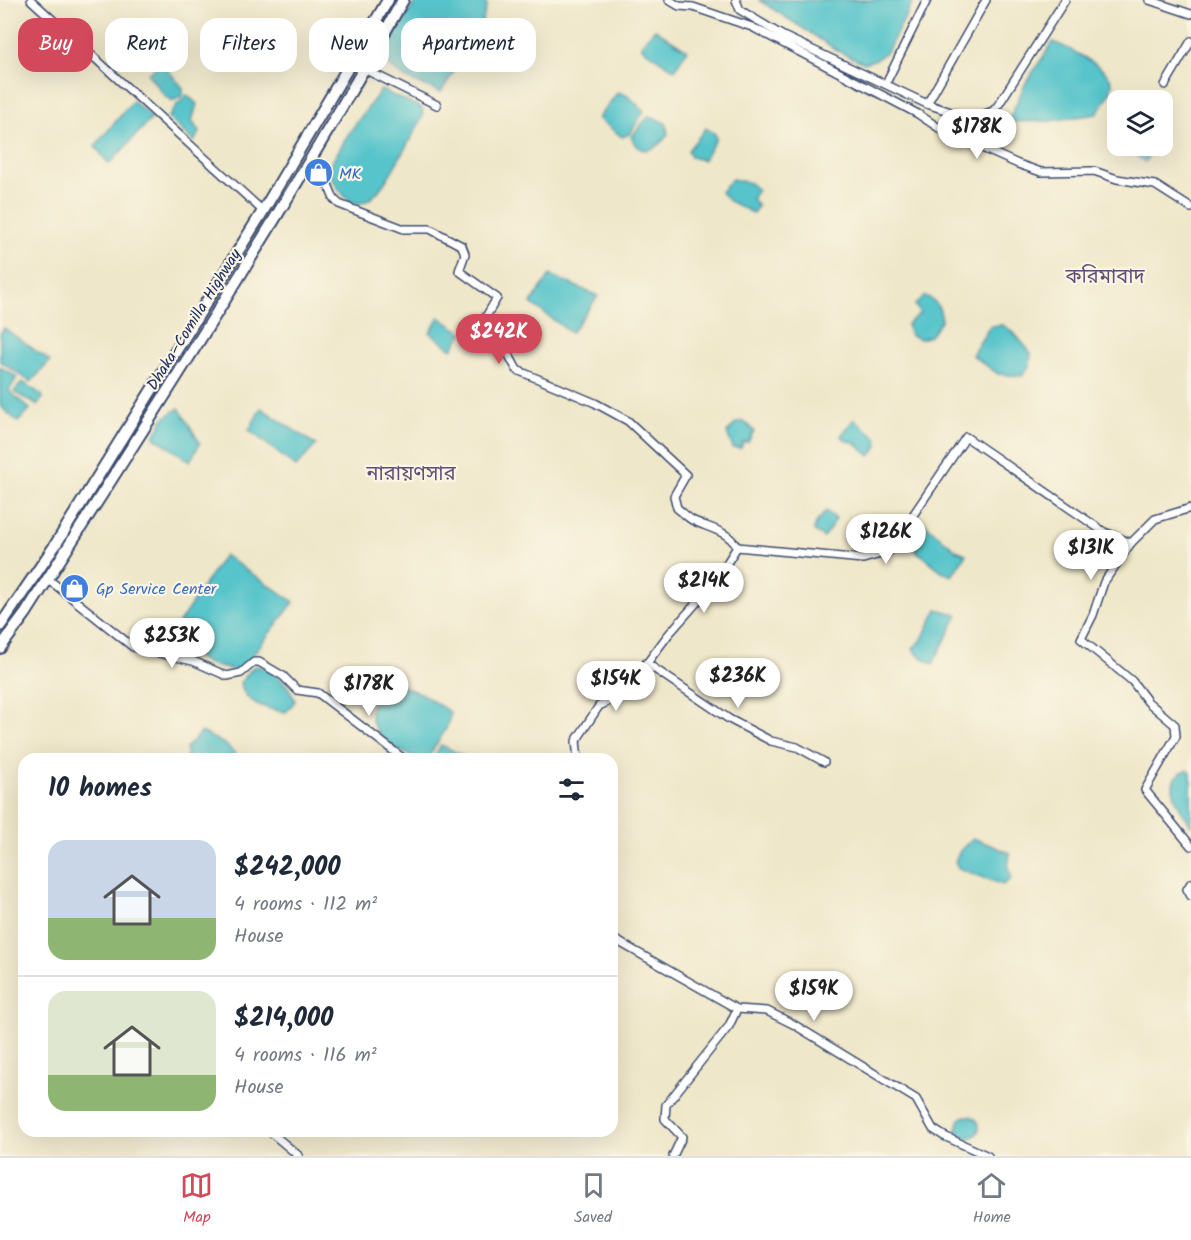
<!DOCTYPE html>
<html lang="en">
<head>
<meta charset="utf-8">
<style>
	:root { --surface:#fff; --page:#f6f6f7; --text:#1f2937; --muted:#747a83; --line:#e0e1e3; --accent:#d1495b }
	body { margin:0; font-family:Kalam,"Noto Sans Bengali",sans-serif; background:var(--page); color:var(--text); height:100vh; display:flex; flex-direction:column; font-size:22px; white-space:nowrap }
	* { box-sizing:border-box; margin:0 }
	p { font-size:20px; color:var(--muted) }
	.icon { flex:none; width:33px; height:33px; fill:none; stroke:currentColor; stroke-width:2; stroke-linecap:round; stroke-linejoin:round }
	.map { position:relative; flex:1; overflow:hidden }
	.side { position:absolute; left:18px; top:753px; width:600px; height:384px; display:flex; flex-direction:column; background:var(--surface); border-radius:18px; box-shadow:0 6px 24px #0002 }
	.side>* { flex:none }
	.top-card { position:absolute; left:18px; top:18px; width:600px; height:54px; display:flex; gap:12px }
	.buttons { position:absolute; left:1107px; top:90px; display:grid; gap:12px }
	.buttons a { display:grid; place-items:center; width:66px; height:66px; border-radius:12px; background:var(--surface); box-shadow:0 6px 24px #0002; font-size:30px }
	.price { position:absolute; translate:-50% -51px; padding:0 14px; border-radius:21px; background:#fff; color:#222; font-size:20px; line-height:39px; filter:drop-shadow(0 2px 3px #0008) }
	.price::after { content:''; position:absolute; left:50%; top:36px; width:18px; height:14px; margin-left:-9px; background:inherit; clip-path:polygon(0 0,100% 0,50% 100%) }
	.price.on { background:var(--accent); color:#fff }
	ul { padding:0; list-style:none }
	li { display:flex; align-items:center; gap:18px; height:150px; padding:0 30px }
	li+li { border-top:2px solid var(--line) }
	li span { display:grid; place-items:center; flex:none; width:168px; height:120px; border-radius:18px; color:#555 }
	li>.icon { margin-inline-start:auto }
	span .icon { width:72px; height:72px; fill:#fffc; stroke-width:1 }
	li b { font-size:26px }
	h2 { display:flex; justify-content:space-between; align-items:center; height:72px; padding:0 30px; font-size:26px }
	.chip { padding:0 21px; border-radius:18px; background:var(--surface); box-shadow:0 6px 24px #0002; font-size:21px; line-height:54px }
	.chip.on { background:var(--accent); color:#fff }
	.dock { display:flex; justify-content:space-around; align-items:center; height:84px; border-top:2px solid var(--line); background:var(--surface); font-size:16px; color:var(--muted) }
	.dock a { display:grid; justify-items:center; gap:3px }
	.dock .on { color:var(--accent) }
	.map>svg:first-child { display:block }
	.water { fill:#56c4ca; stroke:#387a94; stroke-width:1.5 }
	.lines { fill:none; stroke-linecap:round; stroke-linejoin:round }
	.minor-casing { stroke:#3b4b6e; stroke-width:10 }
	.trunk-casing { stroke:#3b4b6e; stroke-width:14 }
	.minor { stroke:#fff; stroke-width:7 }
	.trunk { stroke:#fff; stroke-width:10 }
	.labels { text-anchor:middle; stroke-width:4.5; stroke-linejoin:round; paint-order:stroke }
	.shop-label { font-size:16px; fill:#366cbe; stroke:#fcf5e5; text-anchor:start }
	.street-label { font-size:16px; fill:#1b2f5e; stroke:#fcf5e5 }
	.quarter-label { font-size:20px; fill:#5e4f76; stroke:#fcf5e5 }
</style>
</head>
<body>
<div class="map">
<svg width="1191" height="1156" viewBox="0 0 1191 1156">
	<rect width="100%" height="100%" fill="#fcf5e5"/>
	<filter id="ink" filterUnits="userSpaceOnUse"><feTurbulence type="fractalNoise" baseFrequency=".0167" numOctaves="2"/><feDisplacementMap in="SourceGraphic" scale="12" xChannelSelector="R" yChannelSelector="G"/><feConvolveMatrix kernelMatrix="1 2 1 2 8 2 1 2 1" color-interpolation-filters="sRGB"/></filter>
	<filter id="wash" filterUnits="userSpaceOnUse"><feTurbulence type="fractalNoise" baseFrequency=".008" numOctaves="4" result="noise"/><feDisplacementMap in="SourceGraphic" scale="24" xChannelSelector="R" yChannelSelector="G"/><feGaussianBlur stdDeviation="1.35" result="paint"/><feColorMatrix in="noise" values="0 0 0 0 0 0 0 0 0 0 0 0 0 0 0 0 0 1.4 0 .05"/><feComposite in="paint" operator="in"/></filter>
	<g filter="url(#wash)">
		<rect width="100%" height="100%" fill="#efe7c9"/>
		<g class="water">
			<path d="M416,0H483L487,5L479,33L441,92L405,78L381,59Z"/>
			<path d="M759,0H914L888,50L877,59L864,63L838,51Z"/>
			<path d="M655,29L687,50L675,70L642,48V43Z"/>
			<path d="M1053,42C1066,47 1114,70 1112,85C1111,95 1102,106 1097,114L1051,121L1008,122L1025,84Z"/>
			<path d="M161,62L183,88V95L173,101L165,96L148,74Z"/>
			<path d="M381,90L422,108L423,116C416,130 408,143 400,157C378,197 355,231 328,169L349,133Z"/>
			<path d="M618,92L628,96L644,111L630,134L622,137L598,118Z"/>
			<path d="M187,95L197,104L192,121L199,132L194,142L168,118L176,106Z"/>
			<path d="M133,101L152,118L109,164L95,146Z"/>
			<path d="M649,116L666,123L668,134C658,149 641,159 631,137Z"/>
			<path d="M706,128L715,134L716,139L703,160L691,157L688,150Z"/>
			<path d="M1123,146H1155L1145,162Z"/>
			<path d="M732,179L750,183L758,190L752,199L758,206L753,213L729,201L721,192Z"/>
			<path d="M550,275L598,296L571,333L531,303Z"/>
			<path d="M925,296C937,301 940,307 942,320L930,336L920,339L910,335L907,324L920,313L915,305Z"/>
			<path d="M439,317L463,333L452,349L430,333Z"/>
			<path d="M1003,325L1014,333L1031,353L1030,365L1022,376L998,374L972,355L990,326Z"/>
			<path d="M4,328L50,361L31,382L0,361V334Z"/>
			<path d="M0,367L17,377L9,391L30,409L18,422L0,406Z"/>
			<path d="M22,382L42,395L43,398L37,405L14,392Z"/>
			<path d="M179,408L200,443L190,461L154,437L163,419Z"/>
			<path d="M261,408L316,445L296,467L249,430Z"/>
			<path d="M854,419L877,438L878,446L870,456L854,442L847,441L841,436Z"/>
			<path d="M743,421L754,431L748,442H743L741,448H733L727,433L736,423Z"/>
			<path d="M826,511L836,519L824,538L814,531L816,523Z"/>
			<path d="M924,523L956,550L966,554L952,576C936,571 930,558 915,551L919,541L917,538Z"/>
			<path d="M224,555L294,602L241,670C207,668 186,658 179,623Z"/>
			<path d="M937,609L958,615L933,664L918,655L913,648L921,641Z"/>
			<path d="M254,666C272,667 290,685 295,701L286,712C267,709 245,704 240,683Z"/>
			<path d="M386,680L422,694L451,713L446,729L427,759C406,759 368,735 371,710C372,701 381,689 386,680Z"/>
			<path d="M202,732L226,745L241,759H187L186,748Z"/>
			<path d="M441,745L470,759H433Z"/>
			<path d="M1188,770L1191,772V825C1181,811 1158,777 1188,770Z"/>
			<path d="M973,838L1010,853L1008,868L1012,878L1003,885L958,868L955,861L960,851Z"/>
			<circle cx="968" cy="1127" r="11"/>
		</g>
	</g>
	<g filter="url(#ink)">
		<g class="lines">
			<defs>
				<g id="minor">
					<path d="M31,0L263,211"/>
					<path d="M669,0L679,6L693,7L752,27L918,114L942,130L1018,164L1041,172L1094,171L1117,179L1155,185L1191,208"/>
					<path d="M736,0L740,10L783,36L927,104L972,119L993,111L999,104L1065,0"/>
					<path d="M1149,0L1191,14"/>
					<path d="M364,69L437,105"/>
					<path d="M886,83L927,0"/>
					<path d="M1165,85L1191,41"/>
					<path d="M927,104L986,0"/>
					<path d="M304,168L327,182L334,199L339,204L404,229H430L462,246L465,254L459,271L497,298L481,325L504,346L517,370L595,403L628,421L686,475L674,496L677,508C682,512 687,517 692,520C707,528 728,530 737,547"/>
					<path d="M1131,543L1104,582L1093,615L1081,639L1132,681L1148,702L1175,725L1176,736L1145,790L1191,846"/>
					<path d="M737,547L863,559L888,552L966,437L1104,532L1131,543L1155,519L1191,508"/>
					<path d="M48,579L133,647L193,661L227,676L241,673L254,662H259L283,676L297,690L318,693L404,759"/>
					<path d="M646,663L729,719L771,741L797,747L824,762"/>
					<path d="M578,759L576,741L599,706L624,694L668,635L715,582L737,547"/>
					<path d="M1191,883L1187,889L1191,896"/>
					<path d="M612,938L737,1009L767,1011L793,1024L916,1099L933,1129L944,1136L988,1156"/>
					<path d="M269,1131L299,1156"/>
					<path d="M673,1156L682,1137L665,1119L666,1105L729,1026L737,1009"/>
				</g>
				<g id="trunk">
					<path d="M0,626L54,547L263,211L388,0"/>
					<path d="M0,648L26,613C155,411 286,209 403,0"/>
				</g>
			</defs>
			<use href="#minor" class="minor-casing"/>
			<use href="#trunk" class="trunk-casing"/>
			<use href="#minor" class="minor"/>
			<use href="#trunk" class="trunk"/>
		</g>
	</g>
	<defs>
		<symbol id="shop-disc" viewBox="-11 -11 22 22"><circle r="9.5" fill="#3f7fe0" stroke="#fcf5e5"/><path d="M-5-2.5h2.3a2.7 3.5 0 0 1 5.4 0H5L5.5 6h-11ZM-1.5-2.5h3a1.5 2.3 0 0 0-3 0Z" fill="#fff"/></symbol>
	</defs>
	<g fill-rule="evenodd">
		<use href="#shop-disc" x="302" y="156" width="33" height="33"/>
		<use href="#shop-disc" x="58" y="572" width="33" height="33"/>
	</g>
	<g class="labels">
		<g class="shop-label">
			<text x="339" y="179">MK</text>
			<text x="96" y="594">Gp Service Center</text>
		</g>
		<g class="street-label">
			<text transform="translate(193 319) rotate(-58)" y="6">Dhaka–Comilla Highway</text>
		</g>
		<g class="quarter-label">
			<text x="1105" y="283">করিমাবাদ</text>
			<text x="411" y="480">নারায়ণসার</text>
		</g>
	</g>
</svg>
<div class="buttons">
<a><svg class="icon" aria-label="layers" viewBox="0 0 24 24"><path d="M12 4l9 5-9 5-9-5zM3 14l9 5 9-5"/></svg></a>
</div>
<b class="price" style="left:977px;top:160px">$178K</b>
<b class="price on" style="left:499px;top:365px">$242K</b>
<b class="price" style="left:886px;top:565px">$126K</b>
<b class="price" style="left:1091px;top:581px">$131K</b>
<b class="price" style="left:704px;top:614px">$214K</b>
<b class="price" style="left:172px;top:669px">$253K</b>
<b class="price" style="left:738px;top:709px">$236K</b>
<b class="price" style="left:616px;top:712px">$154K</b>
<b class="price" style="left:369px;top:717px">$178K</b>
<b class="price" style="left:814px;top:1022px">$159K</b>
<div class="top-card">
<a class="chip on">Buy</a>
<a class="chip">Rent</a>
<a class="chip">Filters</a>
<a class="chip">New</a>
<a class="chip">Apartment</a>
</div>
<section class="side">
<h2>10 homes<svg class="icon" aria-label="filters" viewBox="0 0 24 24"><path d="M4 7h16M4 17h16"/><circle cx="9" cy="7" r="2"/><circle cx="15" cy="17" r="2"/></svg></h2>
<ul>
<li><span style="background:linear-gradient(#c9d6e8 65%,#8fb573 0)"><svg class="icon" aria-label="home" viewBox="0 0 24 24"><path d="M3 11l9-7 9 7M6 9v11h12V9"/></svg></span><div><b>$242,000</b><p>4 rooms · 112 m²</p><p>House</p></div></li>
<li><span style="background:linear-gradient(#dfe7d0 70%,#8fb573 0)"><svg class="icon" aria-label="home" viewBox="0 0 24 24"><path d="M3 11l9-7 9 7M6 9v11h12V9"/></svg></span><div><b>$214,000</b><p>4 rooms · 116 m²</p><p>House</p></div></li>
</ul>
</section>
</div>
<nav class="dock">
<a class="on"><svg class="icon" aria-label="map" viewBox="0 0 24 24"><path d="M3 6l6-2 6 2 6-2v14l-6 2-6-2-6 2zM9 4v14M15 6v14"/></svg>Map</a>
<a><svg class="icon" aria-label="saved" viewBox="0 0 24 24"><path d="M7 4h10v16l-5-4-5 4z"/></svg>Saved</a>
<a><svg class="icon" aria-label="home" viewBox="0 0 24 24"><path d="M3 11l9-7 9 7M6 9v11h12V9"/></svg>Home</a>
</nav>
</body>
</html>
